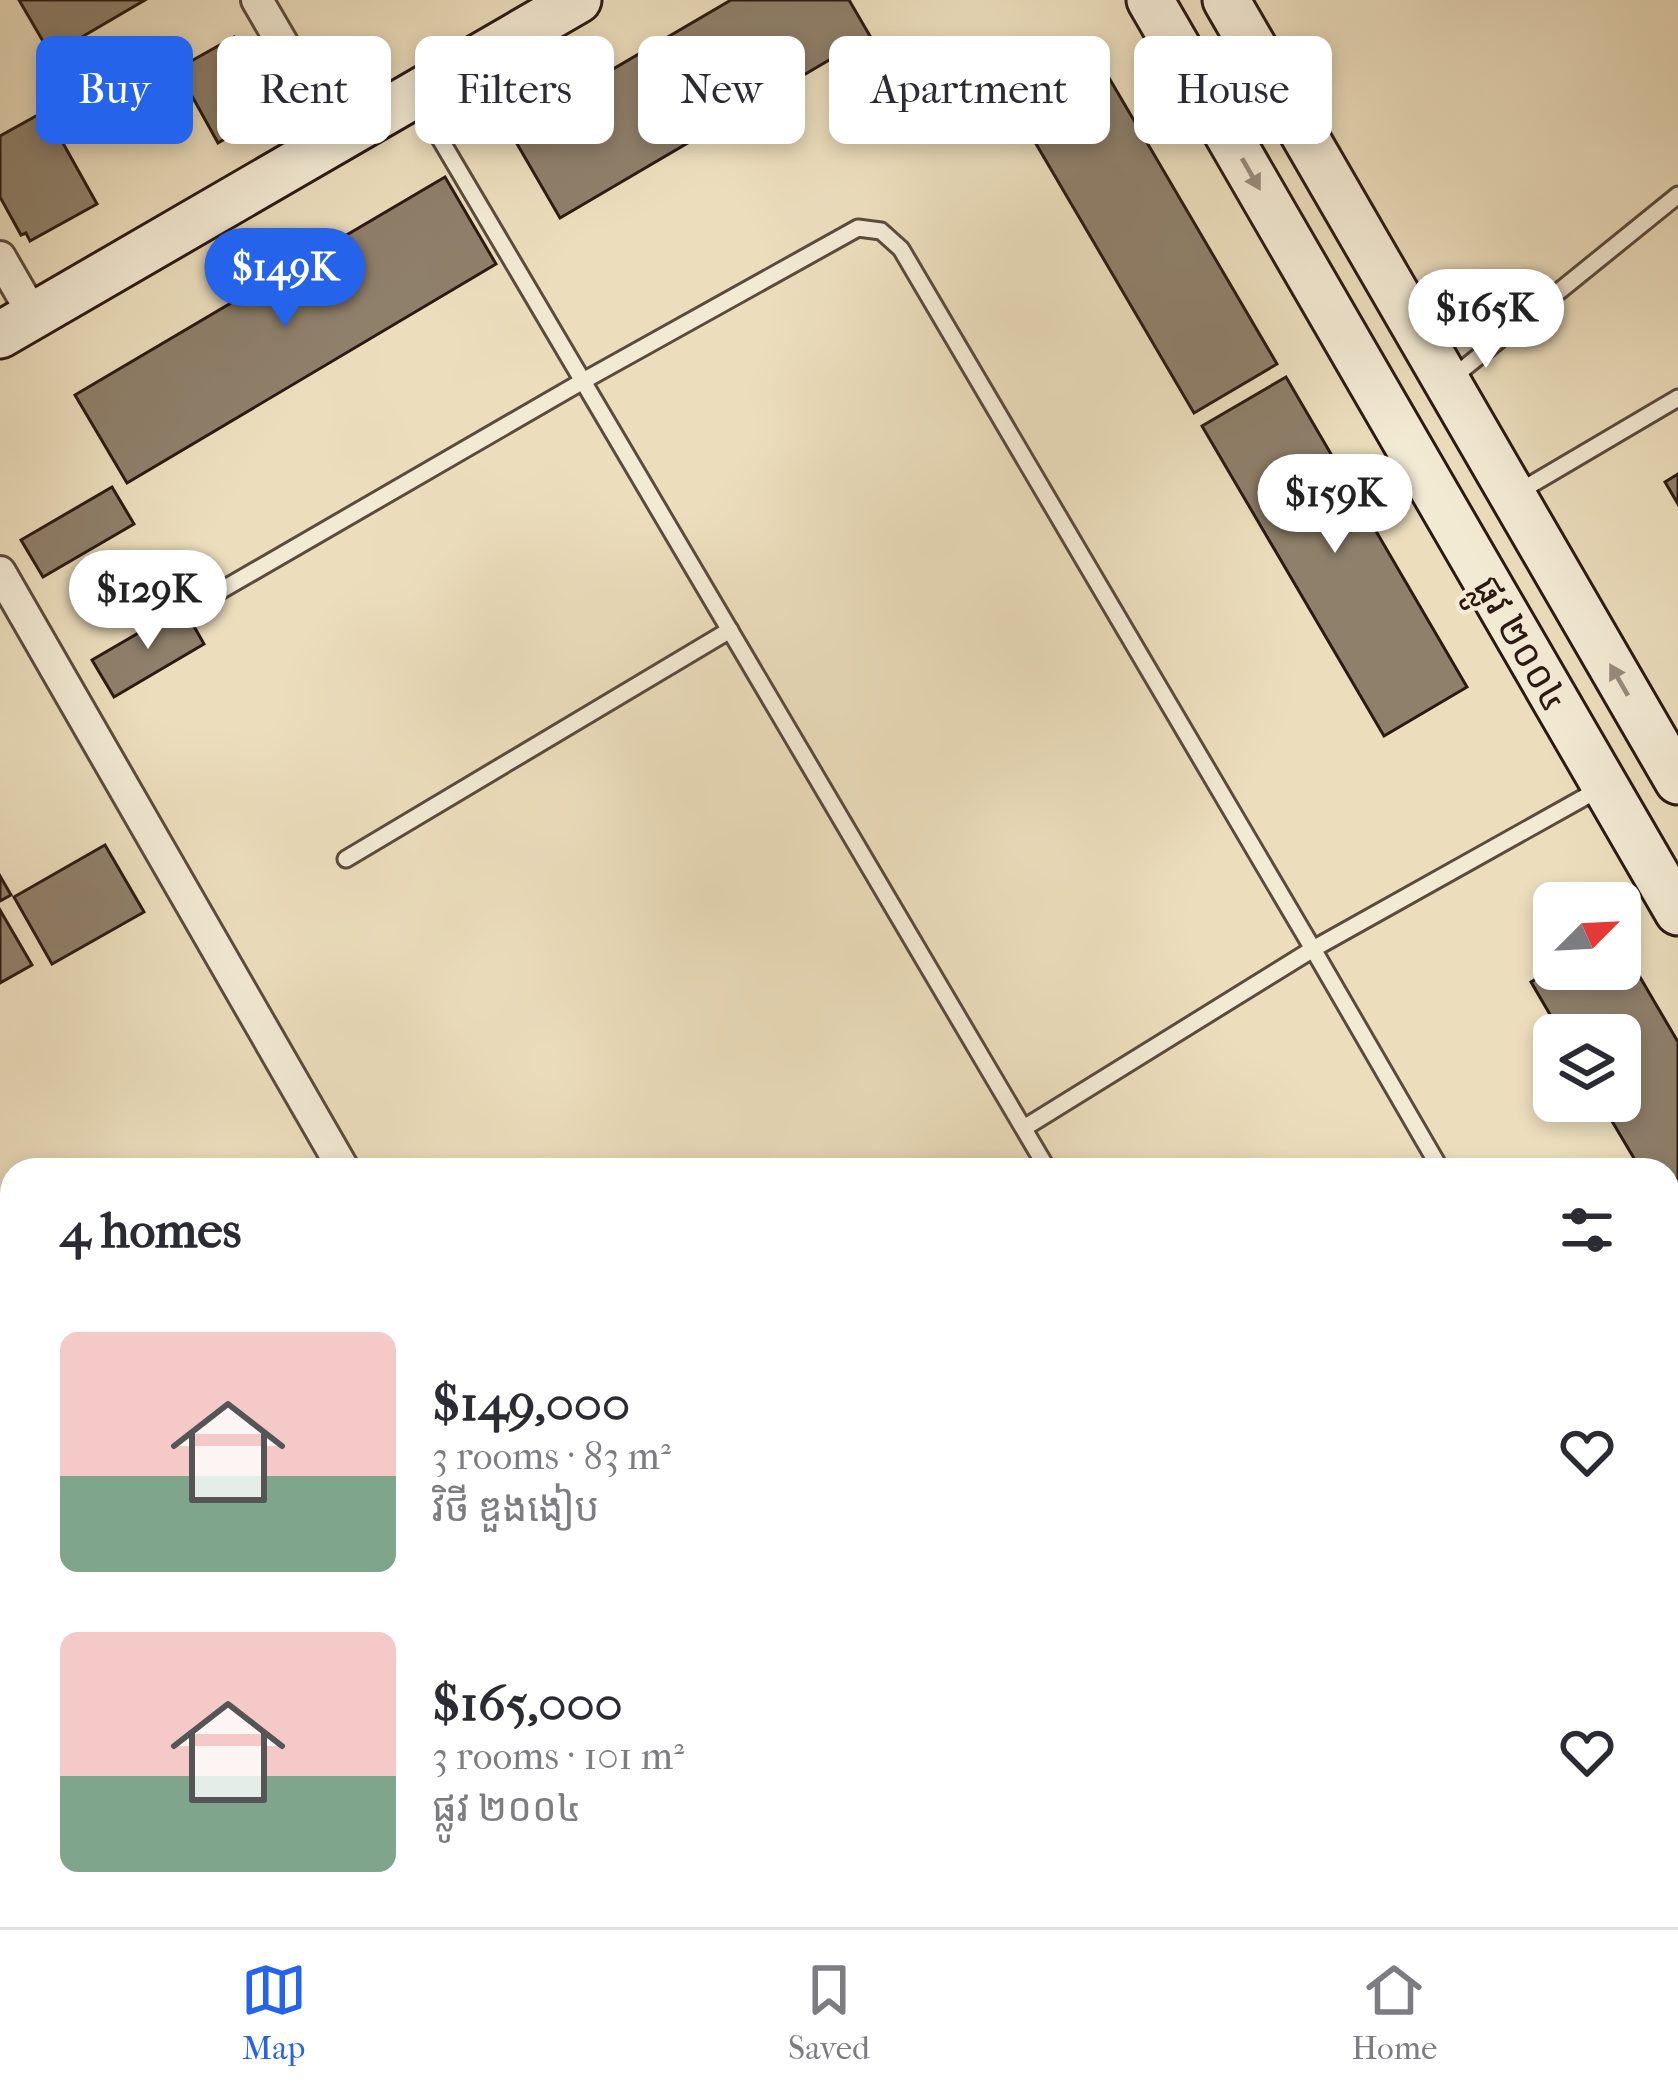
<!DOCTYPE html>
<html lang="en">
<head>
<meta charset="utf-8">
<style>
	:root { --surface:#fff; --page:#f2f2f3; --text:#2b2b33; --muted:#7c7c81; --line:#e1e1e2; --accent:#2563eb }
	body { margin:0; font-family:"IM FELL French Canon","Noto Sans Khmer",serif; background:var(--page); color:var(--text); height:100vh; display:flex; flex-direction:column; font-size:45px; white-space:nowrap }
	* { box-sizing:border-box; margin:0 }
	p { font-size:39px; color:var(--muted) }
	.icon { flex:none; width:66px; height:66px; fill:none; stroke:currentColor; stroke-width:2; stroke-linecap:round; stroke-linejoin:round }
	.map { position:relative; flex:1; overflow:hidden }
	.side { position:absolute; left:0px; top:1158px; width:1680px; height:771px; display:flex; flex-direction:column; background:var(--surface); border-radius:36px 36px 0 0; box-shadow:0 6px 18px #0003 }
	.side>* { flex:none }
	.guide { position:absolute; left:36px; top:36px; width:1608px; height:108px; display:flex; gap:24px }
	.needle { width:78px; rotate:66deg }
	.fabs { position:absolute; left:1533px; top:882px; display:grid; gap:24px }
	.fabs a { display:grid; place-items:center; width:108px; height:108px; border-radius:18px; background:var(--surface); box-shadow:0 6px 18px #0003; font-size:60px }
	.price { position:absolute; translate:-50% -102px; padding:0 27px; border-radius:42px; background:#fff; color:#222; font-size:39px; line-height:78px; filter:drop-shadow(0 3px 6px #0008) }
	.price::after { content:''; position:absolute; left:50%; top:72px; width:36px; height:27px; margin-left:-18px; background:inherit; clip-path:polygon(0 0,100% 0,50% 100%) }
	.price.current { background:var(--accent); color:#fff }
	ul { padding:0; list-style:none }
	li { display:flex; align-items:center; gap:36px; height:300px; padding:0 60px }
	li span { display:grid; place-items:center; flex:none; width:336px; height:240px; border-radius:18px; color:#555 }
	li>.icon { margin-inline-start:auto }
	span .icon { width:144px; height:144px; fill:#fffc; stroke-width:1 }
	li b { font-size:51px }
	h2 { display:flex; justify-content:space-between; align-items:center; height:144px; padding:0 60px; font-size:51px }
	.chip { padding:0 42px; border-radius:18px; background:var(--surface); box-shadow:0 6px 18px #0003; font-size:42px; line-height:108px }
	.chip.current { background:var(--accent); color:#fff }
	.dock { display:flex; justify-content:space-around; align-items:center; height:168px; border-top:3px solid var(--line); background:var(--surface); font-size:33px; color:var(--muted) }
	.dock a { display:grid; justify-items:center; gap:6px }
	.dock .current { color:var(--accent) }
	.map>svg:first-child { display:block }
	.building { fill:#8f806b; stroke:#2b1a12; stroke-width:3 }
	.lines { fill:none; stroke-linecap:round; stroke-linejoin:round }
	.lane-casing { stroke:#5b4b3d; stroke-width:21 }
	.street-casing { stroke:#5b4b3d; stroke-width:36 }
	.secondary-casing { stroke:#2b1a12; stroke-width:51 }
	.lane { stroke:#f3ead4; stroke-width:15 }
	.street { stroke:#f3ead4; stroke-width:30 }
	.secondary { stroke:#f3ead4; stroke-width:45 }
	.oneway { fill:#998c7d }
	.labels { text-anchor:middle; stroke-width:9; stroke-linejoin:round; paint-order:stroke }
	.street-label { font-size:39px; fill:#2b1a12; stroke:#f3ead4 }
</style>
</head>
<body>
<div class="map">
<svg width="1678" height="1927" viewBox="0 0 1678 1927">
	<rect width="100%" height="100%" fill="#ecdebd"/>
	<filter id="stains"><feTurbulence type="fractalNoise" baseFrequency=".00167" numOctaves="4"/><feColorMatrix values="0 0 0 0 .2 0 0 0 0 .09 0 0 0 0 .02 0 0 0 .5 -.17"/></filter>
	<radialGradient id="worn" r=".72"><stop offset=".6" stop-color="#630" stop-opacity="0"/><stop offset="1" stop-color="#630" stop-opacity=".3"/></radialGradient>
	<g class="building">
		<path d="M19,0H145L51,55Z"/>
		<path d="M731,0H849L870,36L560,218L509,130Z"/>
		<path d="M234,37L275,110L218,143L177,69Z"/>
		<path d="M1095,54L1277,364L1194,413L1012,103Z"/>
		<path d="M45,111L97,204L30,241L26,233L21,235L0,197V136Z"/>
		<path d="M445,177L496,264L127,483L75,395Z"/>
		<path d="M1286,377L1467,687L1384,736L1202,426Z"/>
		<path d="M1678,474V504L1665,482Z"/>
		<path d="M112,487L134,524L43,577L21,540Z"/>
		<path d="M183,607L204,644L114,697L92,660Z"/>
		<path d="M105,845L144,912L52,964L14,897Z"/>
		<path d="M0,876L11,895L0,901Z"/>
		<path d="M0,910L32,965L0,983Z"/>
		<path d="M1620,943L1678,1042V1234L1668,1217V1170H1641L1600,1101H1620V1035H1562L1531,982L1554,968L1620,969Z"/>
		<path d="M1678,1871V1927H1584L1600,1917H1668V1877Z"/>
		<path d="M660,1917H747L753,1927H642Z"/>
		<path d="M823,1917H947L953,1927H829Z"/>
	</g>
	<g class="lines">
		<defs>
			<g id="lane">
				<path d="M416,98L1048,1170"/>
				<path d="M1452,378L1678,195"/>
				<path d="M1515,494L1678,398"/>
				<path d="M194,606L583,381L858,228L881,231L901,249L1313,949L1024,1128"/>
				<path d="M346,859L730,630"/>
				<path d="M1441,1170L1313,949L1601,788"/>
				<path d="M1668,1561L1678,1578"/>
				<path d="M1668,1690L1678,1684"/>
				<path d="M1490,1917L1496,1927"/>
				<path d="M1262,1927L1280,1917"/>
			</g>
			<g id="street">
				<path d="M257,0L338,139"/>
				<path d="M0,257L34,316"/>
				<path d="M0,572L344,1170"/>
				<path d="M0,1460L12,1481"/>
				<path d="M0,1647L12,1640"/>
			</g>
			<g id="secondary">
				<path d="M1150,0L1678,912"/>
				<path d="M1226,0L1678,781"/>
				<path d="M0,335L578,0"/>
			</g>
		</defs>
		<use href="#lane" class="lane-casing"/>
		<use href="#street" class="street-casing"/>
		<use href="#secondary" class="secondary-casing"/>
		<use href="#lane" class="lane"/>
		<use href="#street" class="street"/>
		<use href="#secondary" class="secondary"/>
	</g>
	<defs><path id="oneway-solid" d="M-6-.8H1V-3.2L6.5 0L1 3.2V.8H-6Z" transform="scale(3)"/></defs>
	<g class="oneway">
		<use href="#oneway-solid" transform="translate(1251 174) rotate(60)"/>
		<use href="#oneway-solid" transform="translate(1619 680) rotate(-120)"/>
	</g>
	<g class="labels">
		<g class="street-label">
			<text transform="translate(1522 643) rotate(60)" y="14">ផ្លូវ ២០០៤</text>
		</g>
	</g>
	<rect width="100%" height="100%" filter="url(#stains)"/>
	<rect width="100%" height="100%" fill="url(#worn)"/>
</svg>
<div class="fabs">
<a><svg class="needle" viewBox="-14 -14 28 28"><path d="M0-13l5 13h-10z" fill="#e53935"/><path d="M0 13l5-13h-10z" fill="#7c7c81"/></svg></a>
<a><svg class="icon" aria-label="layers" viewBox="0 0 24 24"><path d="M12 4l9 5-9 5-9-5zM3 14l9 5 9-5"/></svg></a>
</div>
<b class="price current" style="left:285px;top:330px">$149K</b>
<b class="price" style="left:1486px;top:371px">$165K</b>
<b class="price" style="left:1335px;top:556px">$159K</b>
<b class="price" style="left:148px;top:652px">$129K</b>
<div class="guide">
<a class="chip current">Buy</a>
<a class="chip">Rent</a>
<a class="chip">Filters</a>
<a class="chip">New</a>
<a class="chip">Apartment</a>
<a class="chip">House</a>
</div>
<section class="side">
<h2>4 homes<svg class="icon" aria-label="filters" viewBox="0 0 24 24"><path d="M4 7h16M4 17h16"/><circle cx="9" cy="7" r="2"/><circle cx="15" cy="17" r="2"/></svg></h2>
<ul>
<li><span style="background:linear-gradient(#f6c9c9 60%,#7fa58c 0)"><svg class="icon" aria-label="home" viewBox="0 0 24 24"><path d="M3 11l9-7 9 7M6 9v11h12V9"/></svg></span><div><b>$149,000</b><p>3 rooms · 83 m²</p><p>វិថី ឌួងងៀប</p></div><svg class="icon" aria-label="heart" viewBox="0 0 24 24"><path d="M12 20l-8-8c-3-5 5-10 8-4 3-6 11-1 8 4z"/></svg></li>
<li><span style="background:linear-gradient(#f6c9c9 60%,#7fa58c 0)"><svg class="icon" aria-label="home" viewBox="0 0 24 24"><path d="M3 11l9-7 9 7M6 9v11h12V9"/></svg></span><div><b>$165,000</b><p>3 rooms · 101 m²</p><p>ផ្លូវ ២០០៤</p></div><svg class="icon" aria-label="heart" viewBox="0 0 24 24"><path d="M12 20l-8-8c-3-5 5-10 8-4 3-6 11-1 8 4z"/></svg></li>
</ul>
</section>
</div>
<nav class="dock">
<a class="current"><svg class="icon" aria-label="map" viewBox="0 0 24 24"><path d="M3 6l6-2 6 2 6-2v14l-6 2-6-2-6 2zM9 4v14M15 6v14"/></svg>Map</a>
<a><svg class="icon" aria-label="saved" viewBox="0 0 24 24"><path d="M7 4h10v16l-5-4-5 4z"/></svg>Saved</a>
<a><svg class="icon" aria-label="home" viewBox="0 0 24 24"><path d="M3 11l9-7 9 7M6 9v11h12V9"/></svg>Home</a>
</nav>
</body>
</html>
